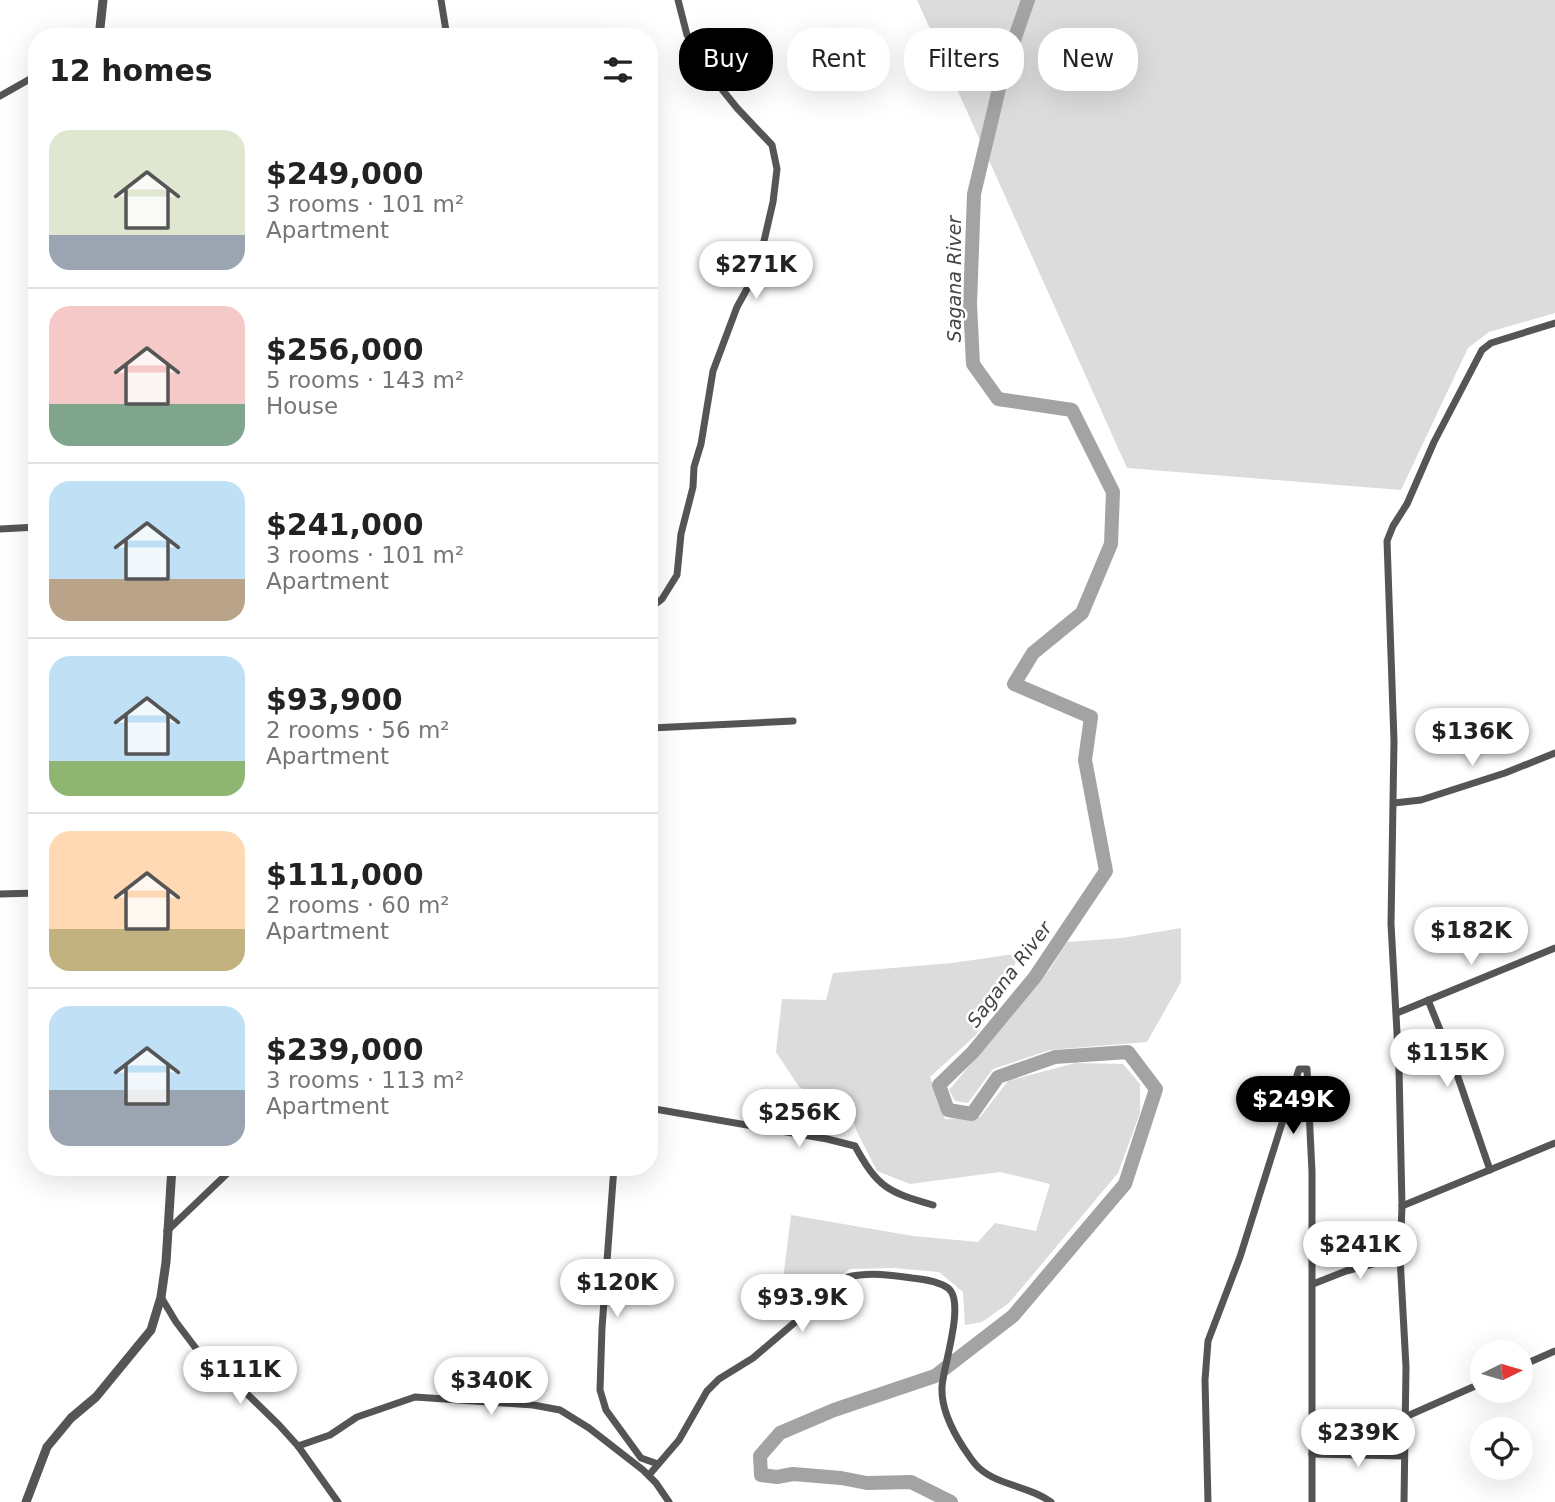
<!DOCTYPE html>
<html lang="en">
<head>
<meta charset="utf-8">
<style>
	:root { --surface:#fff; --page:#f6f6f6; --text:#222; --muted:#767676; --line:#e0e0e0; --accent:#000 }
	body { margin:0; font-family:"DejaVu Sans",sans-serif; background:var(--page); color:var(--text); height:100vh; display:flex; flex-direction:column; font-size:26px; white-space:nowrap }
	* { box-sizing:border-box; margin:0 }
	p { font-size:23px; color:var(--muted) }
	.icon { flex:none; width:38px; height:38px; fill:none; stroke:currentColor; stroke-width:2; stroke-linecap:round; stroke-linejoin:round }
	.map { position:relative; flex:1; overflow:hidden }
	.drawer { position:absolute; left:28px; top:28px; width:630px; height:1148px; display:flex; flex-direction:column; background:var(--surface); border-radius:28px; box-shadow:0 7px 28px #0002 }
	.drawer>* { flex:none }
	.guide { position:absolute; left:679px; top:28px; width:665px; height:63px; display:flex; gap:14px }
	.needle { width:46px; rotate:85deg }
	.fabs { position:absolute; left:1470px; top:1340px; display:grid; gap:14px }
	.fabs a { display:grid; place-items:center; width:63px; height:63px; border-radius:50%; background:var(--surface); box-shadow:0 7px 28px #0002; font-size:35px }
	.price { position:absolute; translate:-50% -60px; padding:0 16px; border-radius:24px; background:#fff; color:#222; font-size:23px; line-height:46px; filter:drop-shadow(0 2px 4px #0008) }
	.price::after { content:''; position:absolute; left:50%; top:42px; width:21px; height:16px; margin-left:-10px; background:inherit; clip-path:polygon(0 0,100% 0,50% 100%) }
	.price.selected { background:var(--accent); color:#fff }
	ul { padding:0; list-style:none }
	li { display:flex; align-items:center; gap:21px; height:175px; padding:0 21px }
	li+li { border-top:2px solid var(--line) }
	li span { display:grid; place-items:center; flex:none; width:196px; height:140px; border-radius:21px; color:#555 }
	li>.icon { margin-inline-start:auto }
	span .icon { width:84px; height:84px; fill:#fffc; stroke-width:1 }
	li b { font-size:30px }
	h2 { display:flex; justify-content:space-between; align-items:center; height:84px; padding:0 21px; font-size:30px }
	.chip { padding:0 24px; border-radius:28px; background:var(--surface); box-shadow:0 7px 28px #0002; font-size:24px; line-height:63px }
	.chip.selected { background:var(--accent); color:#fff }
	.map>svg:first-child { display:block }
	.green { fill:#dcdcdc }
	.lines { fill:none; stroke-linecap:round; stroke-linejoin:round }
	.river { stroke:#a3a3a3; stroke-width:14 }
	.minor { stroke:#555; stroke-width:7 }
	.tertiary { stroke:#555; stroke-width:9 }
	.labels { text-anchor:middle; stroke-width:5; stroke-linejoin:round; paint-order:stroke }
	.water-label { font-size:19px; font-style:italic; fill:#444; stroke:#fff }
</style>
</head>
<body>
<div class="map">
<svg width="1555" height="1502" viewBox="0 0 1555 1502">
	<rect width="100%" height="100%" fill="#fff"/>
	<g class="green">
		<path d="M917,0H1555V313L1489,332L1468,348L1401,490L1127,468Z"/>
		<path d="M1181,928V982L1147,1042L1050,1050L993,1069L968,1103L955,1101L949,1090L1050,969L1067,942L1122,938Z"/>
		<path d="M1021,953L976,1035L930,1077L945,1119L980,1117L1008,1081L1075,1063L1123,1064L1140,1084V1113L1118,1173L1009,1303L982,1322L965,1325L963,1292L939,1272L893,1268L850,1269L790,1316L784,1271L791,1215L913,1236L978,1242L995,1223L1036,1231L1050,1184L1000,1172L910,1184L877,1171L857,1132L850,1110L799,1087L776,1052L782,999L826,1000L833,973L952,963Z"/>
	</g>
	<g class="lines">
		<path class="river" d="M951,1502L911,1482L867,1483L841,1478L793,1474L777,1477L761,1475L760,1456L780,1433L834,1410L935,1376L1013,1316L1125,1184L1156,1089L1128,1052L1055,1057L998,1077L972,1114L948,1110L939,1085L973,1052L1035,977L1106,871L1085,760L1091,717L1014,684L1033,653L1082,613L1111,544L1113,492L1072,410L998,399L973,364L970,304L974,194L1003,72L1028,0"/>
		<g class="minor">
			<path d="M441,0L447,37"/>
			<path d="M0,96L37,75"/>
			<path d="M0,529L37,527"/>
			<path d="M649,609L662,599L677,575L681,534L693,487L694,467L701,444L713,371L737,307L753,278L764,241L773,202L777,169L772,145L737,108L712,77L698,53L687,35L678,0"/>
			<path d="M649,703L651,728L649,750"/>
			<path d="M651,728L793,721"/>
			<path d="M1394,803L1421,800L1505,773L1555,753"/>
			<path d="M649,813L652,851L649,865"/>
			<path d="M0,894L37,893"/>
			<path d="M1428,1000L1451,1057L1490,1170"/>
			<path d="M1397,1013L1555,948"/>
			<path d="M649,1108L827,1139L855,1146C878,1188 888,1192 933,1205"/>
			<path d="M614,1167L602,1328L600,1390L606,1410L641,1458L658,1464"/>
			<path d="M1402,1206L1555,1143"/>
			<path d="M167,1231L234,1167"/>
			<path d="M1313,1284L1346,1271L1400,1257"/>
			<path d="M161,1297L176,1322L207,1363L243,1390L279,1425L298,1446L338,1502"/>
			<path d="M1521,1366L1555,1351"/>
			<path d="M1405,1417L1482,1383"/>
			<path d="M298,1446L330,1435L357,1417L415,1397L533,1405L560,1410L589,1428L643,1470L656,1483L669,1502"/>
			<path d="M1312,1454L1404,1456"/>
			<path d="M649,1475L679,1440L707,1391L719,1379L753,1358L848,1277C869,1272 892,1275 912,1278C923,1279 939,1282 948,1288C966,1302 943,1366 942,1387C941,1407 952,1430 963,1447C968,1454 973,1463 979,1468C999,1486 1030,1486 1051,1502"/>
			<path d="M1208,1502L1205,1380L1208,1341L1240,1257L1299,1069H1307L1312,1172V1502"/>
			<path d="M1404,1502L1406,1367L1400,1257L1402,1206L1399,1069L1391,924L1394,741L1387,541L1393,526L1407,504L1434,442L1482,350L1491,343L1555,323"/>
		</g>
		<g class="tertiary">
			<path d="M99,37L103,0"/>
			<path d="M26,1502L47,1447L71,1418L96,1397L151,1330L161,1297L166,1262L172,1167"/>
		</g>
	</g>
	<g class="labels">
		<g class="water-label">
			<text transform="translate(954 279) rotate(-90)" y="7">Sagana River</text>
			<text transform="translate(1009 974) rotate(-53)" y="7">Sagana River</text>
		</g>
	</g>
</svg>
<div class="fabs">
<a><svg class="needle" viewBox="-14 -14 28 28"><path d="M0-13l5 13h-10z" fill="#e53935"/><path d="M0 13l5-13h-10z" fill="#767676"/></svg></a>
<a><svg class="icon" aria-label="locate" viewBox="0 0 24 24"><circle cx="12" cy="12" r="6"/><path d="M12 2v4M12 18v4M2 12h4M18 12h4"/></svg></a>
</div>
<b class="price" style="left:756px;top:301px">$271K</b>
<b class="price" style="left:1472px;top:768px">$136K</b>
<b class="price" style="left:1471px;top:967px">$182K</b>
<b class="price" style="left:1447px;top:1089px">$115K</b>
<b class="price selected" style="left:1293px;top:1136px">$249K</b>
<b class="price" style="left:799px;top:1149px">$256K</b>
<b class="price" style="left:1360px;top:1281px">$241K</b>
<b class="price" style="left:617px;top:1319px">$120K</b>
<b class="price" style="left:802px;top:1334px">$93.9K</b>
<b class="price" style="left:240px;top:1406px">$111K</b>
<b class="price" style="left:491px;top:1417px">$340K</b>
<b class="price" style="left:1358px;top:1469px">$239K</b>
<div class="guide">
<a class="chip selected">Buy</a>
<a class="chip">Rent</a>
<a class="chip">Filters</a>
<a class="chip">New</a>
</div>
<section class="drawer">
<h2>12 homes<svg class="icon" aria-label="filters" viewBox="0 0 24 24"><path d="M4 7h16M4 17h16"/><circle cx="9" cy="7" r="2"/><circle cx="15" cy="17" r="2"/></svg></h2>
<ul>
<li><span style="background:linear-gradient(#dfe7d0 75%,#9aa5b1 0)"><svg class="icon" aria-label="home" viewBox="0 0 24 24"><path d="M3 11l9-7 9 7M6 9v11h12V9"/></svg></span><div><b>$249,000</b><p>3 rooms · 101 m²</p><p>Apartment</p></div></li>
<li><span style="background:linear-gradient(#f6c9c9 70%,#7fa58c 0)"><svg class="icon" aria-label="home" viewBox="0 0 24 24"><path d="M3 11l9-7 9 7M6 9v11h12V9"/></svg></span><div><b>$256,000</b><p>5 rooms · 143 m²</p><p>House</p></div></li>
<li><span style="background:linear-gradient(#bfe0f5 70%,#b9a48a 0)"><svg class="icon" aria-label="home" viewBox="0 0 24 24"><path d="M3 11l9-7 9 7M6 9v11h12V9"/></svg></span><div><b>$241,000</b><p>3 rooms · 101 m²</p><p>Apartment</p></div></li>
<li><span style="background:linear-gradient(#bfe0f5 75%,#8fb573 0)"><svg class="icon" aria-label="home" viewBox="0 0 24 24"><path d="M3 11l9-7 9 7M6 9v11h12V9"/></svg></span><div><b>$93,900</b><p>2 rooms · 56 m²</p><p>Apartment</p></div></li>
<li><span style="background:linear-gradient(#ffd9b3 70%,#c2b280 0)"><svg class="icon" aria-label="home" viewBox="0 0 24 24"><path d="M3 11l9-7 9 7M6 9v11h12V9"/></svg></span><div><b>$111,000</b><p>2 rooms · 60 m²</p><p>Apartment</p></div></li>
<li><span style="background:linear-gradient(#bfe0f5 60%,#9aa5b1 0)"><svg class="icon" aria-label="home" viewBox="0 0 24 24"><path d="M3 11l9-7 9 7M6 9v11h12V9"/></svg></span><div><b>$239,000</b><p>3 rooms · 113 m²</p><p>Apartment</p></div></li>
</ul>
</section>
</div>
</body>
</html>
